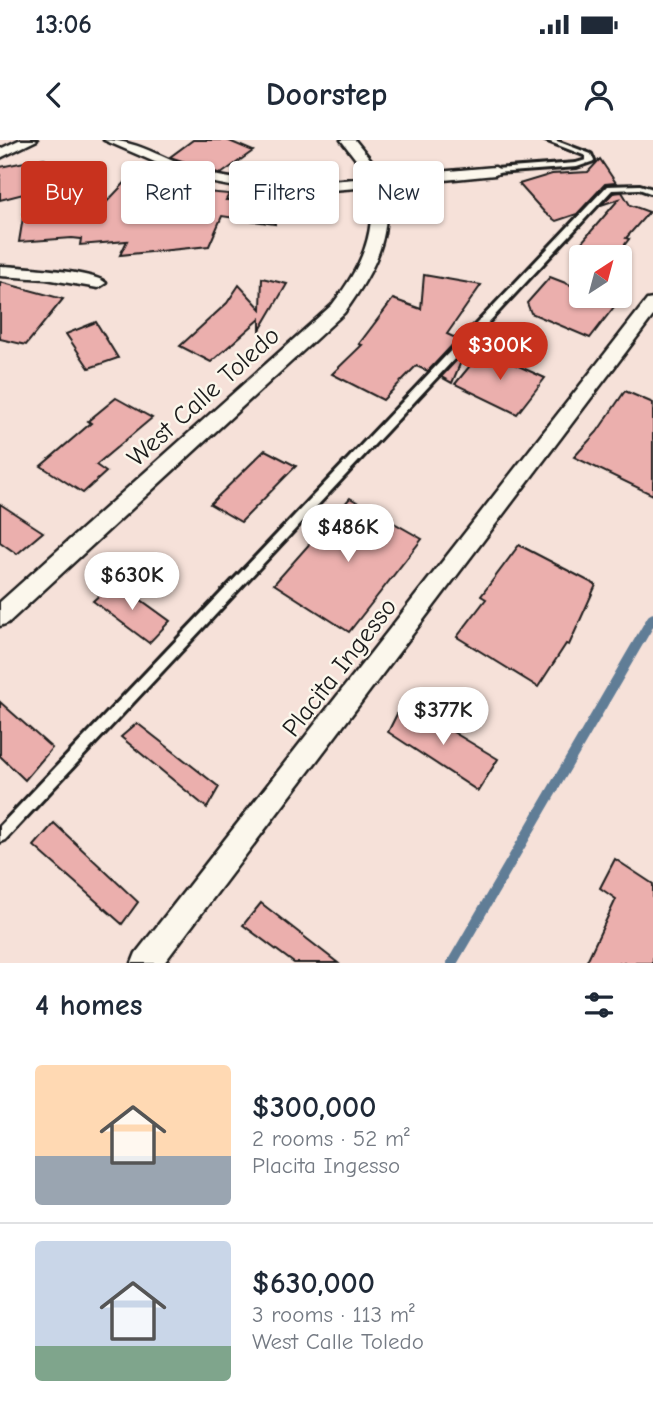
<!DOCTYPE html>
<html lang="en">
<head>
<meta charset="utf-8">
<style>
	:root { --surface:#fff; --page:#f6f6f7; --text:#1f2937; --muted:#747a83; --line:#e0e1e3; --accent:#c8321e }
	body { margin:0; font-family:"Comic Neue",sans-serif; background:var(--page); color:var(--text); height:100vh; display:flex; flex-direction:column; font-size:26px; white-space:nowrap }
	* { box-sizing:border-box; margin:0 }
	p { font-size:23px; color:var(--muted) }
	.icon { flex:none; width:38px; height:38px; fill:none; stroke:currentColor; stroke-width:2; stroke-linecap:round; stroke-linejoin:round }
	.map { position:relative; height:823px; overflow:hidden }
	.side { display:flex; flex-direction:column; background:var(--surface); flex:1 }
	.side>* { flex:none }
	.top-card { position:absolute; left:21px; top:21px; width:612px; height:63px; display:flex; gap:14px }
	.needle { width:46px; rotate:36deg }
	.buttons { position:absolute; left:569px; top:105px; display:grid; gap:14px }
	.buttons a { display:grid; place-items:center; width:63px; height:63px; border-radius:7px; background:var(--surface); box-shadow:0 2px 5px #0004; font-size:35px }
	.price { position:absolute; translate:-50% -60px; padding:0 16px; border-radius:24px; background:#fff; color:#222; font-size:23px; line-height:46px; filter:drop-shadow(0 2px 4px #0008) }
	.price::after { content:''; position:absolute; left:50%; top:42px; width:21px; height:16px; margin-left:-10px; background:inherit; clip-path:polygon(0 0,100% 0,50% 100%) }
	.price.on { background:var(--accent); color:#fff }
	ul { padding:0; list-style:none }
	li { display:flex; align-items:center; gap:21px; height:175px; padding:0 35px }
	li+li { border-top:2px solid var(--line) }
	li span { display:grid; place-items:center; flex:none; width:196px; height:140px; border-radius:7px; color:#555 }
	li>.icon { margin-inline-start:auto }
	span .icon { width:84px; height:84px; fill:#fffc; stroke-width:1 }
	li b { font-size:30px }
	h2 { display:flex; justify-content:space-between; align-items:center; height:84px; padding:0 35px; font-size:30px }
	.pill { padding:0 24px; border-radius:7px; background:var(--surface); box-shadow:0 2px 5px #0004; font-size:24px; line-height:63px }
	.pill.on { background:var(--accent); color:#fff }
	.status { display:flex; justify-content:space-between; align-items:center; height:49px; padding:0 35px; background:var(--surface); direction:ltr }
	.status svg { height:19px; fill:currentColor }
	header { display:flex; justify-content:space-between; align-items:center; height:91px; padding:0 35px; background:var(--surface); font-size:32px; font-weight:700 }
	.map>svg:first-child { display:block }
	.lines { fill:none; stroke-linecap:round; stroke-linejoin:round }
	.stream-far1 { stroke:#607d96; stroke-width:7 }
	.stream { stroke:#607d96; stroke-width:10 }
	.building { fill:#ebafad; stroke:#1c1c1c; stroke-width:2 }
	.service-casing { stroke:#1c1c1c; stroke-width:6 }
	.minor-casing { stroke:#1c1c1c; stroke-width:5 }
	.service { fill:#fbf7ec; fill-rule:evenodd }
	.minor { fill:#fbf7ec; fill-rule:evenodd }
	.labels { text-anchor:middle; stroke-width:5; stroke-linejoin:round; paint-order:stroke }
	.street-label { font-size:26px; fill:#1c1c1c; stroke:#fbf7ec }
</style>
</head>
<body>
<div class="status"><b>13:06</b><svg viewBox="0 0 49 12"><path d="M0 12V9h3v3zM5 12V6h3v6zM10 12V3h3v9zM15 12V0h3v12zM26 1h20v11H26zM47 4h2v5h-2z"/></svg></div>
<header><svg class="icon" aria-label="back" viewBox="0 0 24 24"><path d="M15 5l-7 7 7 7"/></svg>Doorstep<svg class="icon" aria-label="person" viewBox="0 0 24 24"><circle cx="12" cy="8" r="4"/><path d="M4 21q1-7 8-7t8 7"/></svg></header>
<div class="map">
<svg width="653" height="823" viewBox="0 0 653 823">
	<rect width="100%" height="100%" fill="#f6e1d9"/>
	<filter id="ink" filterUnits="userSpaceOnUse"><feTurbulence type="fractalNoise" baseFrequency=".0143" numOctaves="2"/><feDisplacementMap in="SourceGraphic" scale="14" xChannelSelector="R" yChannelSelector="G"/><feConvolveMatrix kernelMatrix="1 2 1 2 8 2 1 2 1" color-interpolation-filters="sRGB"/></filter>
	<g filter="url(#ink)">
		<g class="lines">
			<path class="stream-far1" d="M651,481L653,477"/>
			<path class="stream" d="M452,823L652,479"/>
		</g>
		<g class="building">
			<path d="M193,0H227L253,11L221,34L170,17Z"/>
			<path d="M44,18L76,69L101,68L134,33L145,35L157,26L206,44L195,51L229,54L226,60H274L275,84L222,76L209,106L120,115L127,101L80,105L81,99L72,98L19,102L27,53L0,60V27Z"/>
			<path d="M600,19L616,43L605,44L577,74L556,81L545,73L519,44L552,34L588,32Z"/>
			<path d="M622,52L630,65L649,72L626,98L629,99L616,116L581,103L619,59L601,65L613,53Z"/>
			<path d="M424,135L481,145L447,194L458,199L428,231L416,226L383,260L332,234L362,205L359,204L393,159L421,169Z"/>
			<path d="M550,137L581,149V156H598L617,163L590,198L531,173L527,163Z"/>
			<path d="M262,138L287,144L260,190V179L211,222L180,206L227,163L239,145L261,169Z"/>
			<path d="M0,142L63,159L26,205L0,199Z"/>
			<path d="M96,182L118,218L89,228L66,194Z"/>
			<path d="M466,210L452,243L441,237Z"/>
			<path d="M483,210L545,238L517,274L455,244Z"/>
			<path d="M625,251L653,263V355L574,317L597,292Z"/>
			<path d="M116,258L152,278L96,325L106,332L83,353L41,326L91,283L88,281Z"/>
			<path d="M265,310L296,326L241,382L210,364Z"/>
			<path d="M350,358L422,399L349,492L274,444Z"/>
			<path d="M0,364L43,392L17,414L0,402Z"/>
			<path d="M519,405L596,445L569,505L566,504L538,547L457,497L486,459L481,456Z"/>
			<path d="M115,441L170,481L149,503L93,461Z"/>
			<path d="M0,562L52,608L25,640L0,616Z"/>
			<path d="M403,562L498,619L478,651L388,592Z"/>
			<path d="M137,583L219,647L207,668L121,597Z"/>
			<path d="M54,683L138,762L122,784L34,706Z"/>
			<path d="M615,719L653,744V823H586L616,759L600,748Z"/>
			<path d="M261,763L338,823H294L243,785Z"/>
		</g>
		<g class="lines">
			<defs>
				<g id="service">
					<path d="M545,0H554L591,14L594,21L577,27L495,33L491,31L495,29L576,23L586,20V16Z"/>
					<path d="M640,45L653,49V54L639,49L612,50L5,700L0,702V686L607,46Z"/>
				</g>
				<g id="minor">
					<path d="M19,0H37L0,18V9Z"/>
					<path d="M104,0C141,0 170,24 205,33C259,46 311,43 366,38L358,22L341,0H355L372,21L379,37L495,27L502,31L495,35L383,46C394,95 373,133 344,173L8,483L0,486V462L332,165C360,129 378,93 369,47L308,52L251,50L194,39Z"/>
					<path d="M0,126C20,127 94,131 106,143L98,148L46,139L0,136Z"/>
					<path d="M653,159V176L164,823H132L136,813L647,160Z"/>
				</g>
			</defs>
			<use href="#service" class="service-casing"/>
			<use href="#minor" class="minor-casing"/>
			<use href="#service" class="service"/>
			<use href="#minor" class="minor"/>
		</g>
	</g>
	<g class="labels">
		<g class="street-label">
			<text transform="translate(203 256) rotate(-42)" y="9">West Calle Toledo</text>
			<text transform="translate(339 527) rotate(-52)" y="9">Placita Ingesso</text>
		</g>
	</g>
</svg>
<div class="buttons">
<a><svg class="needle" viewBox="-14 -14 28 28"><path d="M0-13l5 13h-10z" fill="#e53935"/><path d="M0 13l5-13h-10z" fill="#747a83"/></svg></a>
</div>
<b class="price on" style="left:500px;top:242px">$300K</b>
<b class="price" style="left:348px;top:424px">$486K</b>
<b class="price" style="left:132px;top:472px">$630K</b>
<b class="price" style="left:443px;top:607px">$377K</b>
<div class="top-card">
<a class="pill on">Buy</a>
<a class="pill">Rent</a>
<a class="pill">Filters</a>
<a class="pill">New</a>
</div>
</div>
<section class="side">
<h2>4 homes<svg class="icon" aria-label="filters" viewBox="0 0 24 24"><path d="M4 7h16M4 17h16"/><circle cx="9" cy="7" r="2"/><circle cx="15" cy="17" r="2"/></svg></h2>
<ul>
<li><span style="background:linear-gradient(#ffd9b3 65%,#9aa5b1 0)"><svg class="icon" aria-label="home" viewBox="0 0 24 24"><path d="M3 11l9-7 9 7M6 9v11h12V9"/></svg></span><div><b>$300,000</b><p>2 rooms · 52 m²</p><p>Placita Ingesso</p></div></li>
<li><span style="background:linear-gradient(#c9d6e8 75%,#7fa58c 0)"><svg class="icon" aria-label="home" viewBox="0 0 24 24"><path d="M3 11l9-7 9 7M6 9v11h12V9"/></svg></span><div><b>$630,000</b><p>3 rooms · 113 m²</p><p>West Calle Toledo</p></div></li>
</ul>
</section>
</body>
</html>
